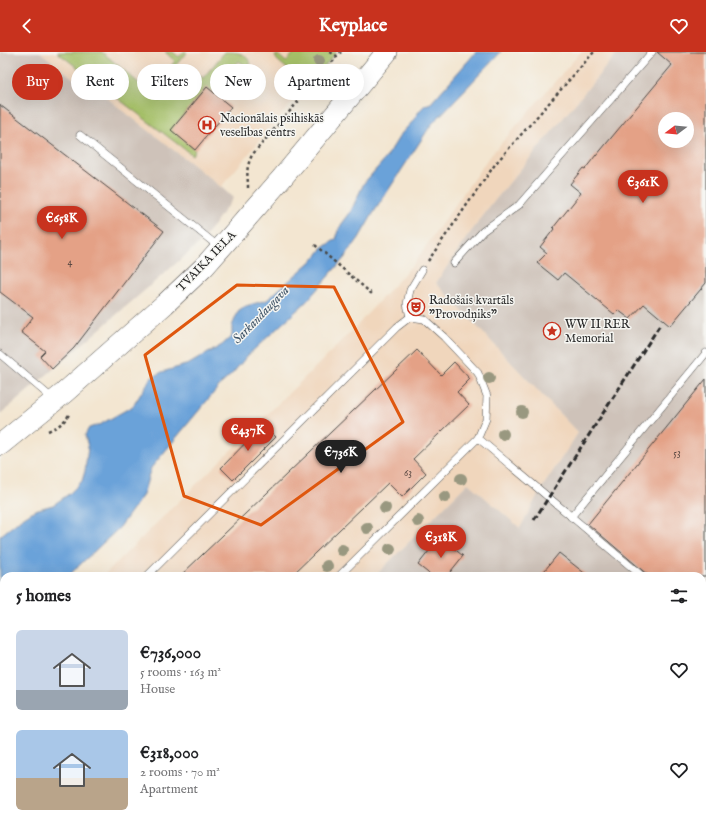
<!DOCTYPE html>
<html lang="en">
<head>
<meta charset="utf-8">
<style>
	:root { --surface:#fff; --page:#f6f6f6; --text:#202124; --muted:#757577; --accent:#c8321e }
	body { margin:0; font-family:"IM FELL English",serif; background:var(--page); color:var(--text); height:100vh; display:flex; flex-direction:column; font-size:15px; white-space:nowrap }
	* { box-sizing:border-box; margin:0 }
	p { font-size:13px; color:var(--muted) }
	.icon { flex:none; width:22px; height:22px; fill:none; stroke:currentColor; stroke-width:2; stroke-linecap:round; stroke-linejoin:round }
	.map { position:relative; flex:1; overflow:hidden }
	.panel { position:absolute; left:0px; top:520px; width:706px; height:256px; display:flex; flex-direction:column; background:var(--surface); border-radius:12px 12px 0 0; box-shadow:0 4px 16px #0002 }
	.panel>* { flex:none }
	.guide { position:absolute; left:12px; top:12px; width:400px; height:36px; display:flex; gap:8px }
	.needle { width:26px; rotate:254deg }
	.controls { position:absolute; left:658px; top:60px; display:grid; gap:8px }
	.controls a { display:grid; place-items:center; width:36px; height:36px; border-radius:50%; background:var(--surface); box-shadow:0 4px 16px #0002; font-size:20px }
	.price { position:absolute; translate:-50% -34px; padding:0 9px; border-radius:14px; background:var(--accent); color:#fff; font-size:13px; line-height:26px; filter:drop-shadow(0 1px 2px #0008) }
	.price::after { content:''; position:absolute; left:50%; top:24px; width:12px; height:9px; margin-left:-6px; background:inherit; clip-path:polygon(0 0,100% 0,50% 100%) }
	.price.on { background:#222; color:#fff }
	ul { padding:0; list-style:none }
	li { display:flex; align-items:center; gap:12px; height:100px; padding:0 16px }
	li span { display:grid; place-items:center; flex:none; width:112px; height:80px; border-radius:6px; color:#555 }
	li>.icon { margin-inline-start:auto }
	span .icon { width:48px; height:48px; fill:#fffc; stroke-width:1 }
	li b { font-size:17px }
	h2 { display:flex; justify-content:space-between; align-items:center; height:48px; padding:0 16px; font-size:17px }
	.chip { padding:0 14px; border-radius:18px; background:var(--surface); box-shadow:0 4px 16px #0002; font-size:14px; line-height:36px }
	.chip.on { background:var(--accent); color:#fff }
	header { display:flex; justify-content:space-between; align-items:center; height:52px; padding:0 16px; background:var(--accent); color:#fff; font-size:18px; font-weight:700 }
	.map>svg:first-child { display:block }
	.built { fill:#f0d6bc }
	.industrial { fill:#cec2b9; fill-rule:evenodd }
	.green { fill:#a5c067; stroke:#687649 }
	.water { fill:#6ba2d9; stroke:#4b6682 }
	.building { fill:#e4a186; fill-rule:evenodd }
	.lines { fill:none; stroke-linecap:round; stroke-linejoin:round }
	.service-casing { stroke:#494744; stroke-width:8 }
	.primary-casing { stroke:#494744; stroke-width:22 }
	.path { stroke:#494744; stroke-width:2.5; stroke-dasharray:3 3; stroke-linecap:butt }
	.service { stroke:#fff; stroke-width:7 }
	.primary { stroke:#fff; stroke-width:21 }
	.rail { stroke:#2b2b2b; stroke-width:3; stroke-dasharray:6 3; stroke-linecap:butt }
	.tree { fill:#999880 }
	.marked { fill:none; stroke:#df570e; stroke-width:3; stroke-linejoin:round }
	.labels { text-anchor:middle; stroke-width:3; stroke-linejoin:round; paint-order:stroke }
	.number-label { font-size:10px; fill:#594842 }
	.poi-label { font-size:12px; fill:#2b2b2b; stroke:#f6f6f2; text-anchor:start }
	.street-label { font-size:12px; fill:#2b2b2b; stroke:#f6f6f2 }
	.water-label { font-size:13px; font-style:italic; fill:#415568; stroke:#f6f6f2 }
</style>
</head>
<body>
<header><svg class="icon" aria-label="back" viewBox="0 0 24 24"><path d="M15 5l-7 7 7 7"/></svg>Keyplace<svg class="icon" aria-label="heart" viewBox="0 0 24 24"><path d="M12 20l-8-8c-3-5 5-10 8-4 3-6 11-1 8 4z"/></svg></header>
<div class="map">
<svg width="706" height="776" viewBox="0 0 706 776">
	<rect width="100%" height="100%" fill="#f6f6f2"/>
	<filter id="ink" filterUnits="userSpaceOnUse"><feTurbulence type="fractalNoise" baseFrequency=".025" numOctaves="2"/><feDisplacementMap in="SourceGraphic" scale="8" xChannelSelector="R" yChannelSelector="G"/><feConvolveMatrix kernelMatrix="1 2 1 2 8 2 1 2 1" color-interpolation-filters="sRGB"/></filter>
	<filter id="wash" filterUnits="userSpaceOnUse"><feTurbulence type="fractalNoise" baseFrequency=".012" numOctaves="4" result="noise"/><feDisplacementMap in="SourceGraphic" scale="16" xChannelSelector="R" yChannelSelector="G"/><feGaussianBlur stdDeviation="0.9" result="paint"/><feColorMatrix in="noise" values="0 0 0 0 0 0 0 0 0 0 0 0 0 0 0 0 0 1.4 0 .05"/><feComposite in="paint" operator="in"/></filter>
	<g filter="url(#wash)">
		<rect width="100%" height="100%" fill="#f3e6d1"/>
		<g class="built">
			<path d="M40,0H337L307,34L282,62L221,135L85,29L83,33Z"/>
			<path d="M581,0H618L496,147L467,185L436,231L578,381L540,439L520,476L468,431L375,524H103L351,280L414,211L489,105Z"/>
			<path d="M4,622V772H569L574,776H0V626Z"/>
		</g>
		<g class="industrial">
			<path d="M0,0H40L82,33L85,29L221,135L233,146L202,189L0,363Z"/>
			<path d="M618,0H706V776H574L569,772H702V524H375L468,431L520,476L540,439L578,381L436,231L467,185L496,147ZM665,67H687V89H665Z"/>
		</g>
		<g class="green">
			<path d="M57,0H102L160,49L166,42H172L182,48L193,36L187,31L188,24L194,20L203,26L225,0C237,0 245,0 251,12L247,16L239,9L224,27L233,35L221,47L207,35L171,78L195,98L192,103Z"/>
			<path d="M165,0H173L179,5L183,0H187L169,21L167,19L175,9Z"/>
			<path d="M295,0H337L307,34L277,8L275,4L278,3L286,10Z"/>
		</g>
		<path class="water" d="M476,0H501L431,73L374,160L359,186L346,204L306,250L248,303L232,322L221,332L151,416L143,443L120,475L68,524H4V584L0,588V484L24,465L35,458L53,453L69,442L82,429L85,419L88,395L85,383L89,376L101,372L133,354L151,326L162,320L189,312L222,293L232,284V274L238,260L246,254L267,248L315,206L322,197L336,187L341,173L350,161L364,131L386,106L401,82L413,69L420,58L425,53L431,51Z"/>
		<g id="blocks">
			<g class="building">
				<path d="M657,0H706V231L670,274L644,252L630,267L618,258L614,262L564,221L558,228L537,211L547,201L540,195L554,177L553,176L581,141L570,132L583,116L585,117L596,103V104L672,13ZM665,67H687V89H665Z"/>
				<path d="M207,35L231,55L195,98L171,78Z"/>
				<path d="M0,53L164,179L74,296L52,317L40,304L45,299L21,280L33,265L0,240Z"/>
				<path d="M417,298L441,323L454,310L470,327L457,340L469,353L413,407L426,421L402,445L388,431L291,524H180Z"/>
				<path d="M706,327V524H649L588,472Z"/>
				<path d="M263,373L276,385L233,428L221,416Z"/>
				<path d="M440,485L463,504L447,524H432L418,513Z"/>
				<path d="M559,501L588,524H540Z"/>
			</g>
		</g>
	</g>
	<g filter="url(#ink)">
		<use href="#blocks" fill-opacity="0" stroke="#494744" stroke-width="1"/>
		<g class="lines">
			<defs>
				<g id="service">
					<path d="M80,83L219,195"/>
					<path d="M454,211L483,179L519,153L652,0"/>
					<path d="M410,265L407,252L410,238L422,218"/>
					<path d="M0,302L53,347"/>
					<path d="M478,386L642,524"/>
					<path d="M571,465L706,301"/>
					<path d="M147,524L397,275L410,265L424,267L444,285L478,321L487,344L486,367L478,386L339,524"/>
					<path d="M702,575L706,578"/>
					<path d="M0,671L4,667"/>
					<path d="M702,708L706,703"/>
					<path d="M241,772L245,776"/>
					<path d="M81,776L85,772"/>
					<path d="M648,776L651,772"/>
				</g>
				<path id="primary" d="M0,393L64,341L165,252L204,215L282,126L387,0"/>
			</defs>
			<use href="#service" class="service-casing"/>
			<use href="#primary" class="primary-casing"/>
			<g class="path">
				<path d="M330,0L337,4"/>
				<path d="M248,136C248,121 245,118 252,103L341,0"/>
				<path d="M315,193L372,242"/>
				<path d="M428,209L496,111L594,0"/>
				<path d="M48,379C59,374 64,371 70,361"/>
			</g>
			<use href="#service" class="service"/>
			<use href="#primary" class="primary"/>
			<path class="rail" d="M534,468L660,273"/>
		</g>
		<g class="tree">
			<circle cx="319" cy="9" r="6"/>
			<circle cx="304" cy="23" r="6"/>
			<circle cx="489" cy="326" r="6"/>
			<circle cx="522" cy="360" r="6"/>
			<circle cx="503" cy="382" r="6"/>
			<circle cx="461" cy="427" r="6"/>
			<circle cx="445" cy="445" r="6"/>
			<circle cx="385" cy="456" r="6"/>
			<circle cx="418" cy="469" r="6"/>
			<circle cx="367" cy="476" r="6"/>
			<circle cx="390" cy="497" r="6"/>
			<circle cx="342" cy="498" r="6"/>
			<circle cx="327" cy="514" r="6"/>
		</g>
	</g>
	<path class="marked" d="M237,233L334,235L403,370L261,473L184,444L145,303Z"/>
	<defs>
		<symbol id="hospital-ring" viewBox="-11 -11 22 22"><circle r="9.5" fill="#f6f6f2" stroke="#c8321e" stroke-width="1.5"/><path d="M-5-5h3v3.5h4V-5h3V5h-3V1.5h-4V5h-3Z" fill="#c8321e"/></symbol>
		<symbol id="theatre-ring" viewBox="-11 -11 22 22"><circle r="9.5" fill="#f6f6f2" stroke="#c8321e" stroke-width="1.5"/><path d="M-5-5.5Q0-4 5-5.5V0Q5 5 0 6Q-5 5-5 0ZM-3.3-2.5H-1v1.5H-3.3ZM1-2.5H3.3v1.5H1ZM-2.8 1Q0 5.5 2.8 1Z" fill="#c8321e"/></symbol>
		<symbol id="sight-ring" viewBox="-11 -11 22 22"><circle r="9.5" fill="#f6f6f2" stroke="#c8321e" stroke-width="1.5"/><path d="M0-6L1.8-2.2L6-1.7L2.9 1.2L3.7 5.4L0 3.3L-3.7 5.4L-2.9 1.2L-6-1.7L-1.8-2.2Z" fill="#c8321e"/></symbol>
	</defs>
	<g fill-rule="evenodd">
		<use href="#hospital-ring" x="197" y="63" width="20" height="20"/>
		<use href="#theatre-ring" x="406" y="245" width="20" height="20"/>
		<use href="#sight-ring" x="542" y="269" width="20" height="20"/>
	</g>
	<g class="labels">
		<g class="number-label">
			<text x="70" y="213">4</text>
			<text x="677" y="404">53</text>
			<text x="408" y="424">63</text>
		</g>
		<g class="poi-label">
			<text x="220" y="70">Nacionālais psihiskās<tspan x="220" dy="14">veselības centrs</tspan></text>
			<text x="429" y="252">Radošais kvartāls<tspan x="429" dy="14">"Provodņiks"</tspan></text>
			<text x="565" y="276">WW II RER<tspan x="565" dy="14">Memorial</tspan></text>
		</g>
		<g class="street-label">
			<text transform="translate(206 209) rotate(-46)" y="4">TVAIKA IELA</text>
		</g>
		<g class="water-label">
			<text transform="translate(260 262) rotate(-46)" y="5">Sarkandaugava</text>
		</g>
	</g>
</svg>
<div class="controls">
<a><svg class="needle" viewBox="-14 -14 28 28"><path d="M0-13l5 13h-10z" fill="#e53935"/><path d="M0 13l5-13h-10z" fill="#757577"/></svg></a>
</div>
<b class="price" style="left:643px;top:152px">€361K</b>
<b class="price" style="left:62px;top:188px">€658K</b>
<b class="price" style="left:248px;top:400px">€437K</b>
<b class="price on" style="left:341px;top:422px">€736K</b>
<b class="price" style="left:441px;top:507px">€318K</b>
<div class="guide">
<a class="chip on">Buy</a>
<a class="chip">Rent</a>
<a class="chip">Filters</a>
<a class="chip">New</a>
<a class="chip">Apartment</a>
</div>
<section class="panel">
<h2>5 homes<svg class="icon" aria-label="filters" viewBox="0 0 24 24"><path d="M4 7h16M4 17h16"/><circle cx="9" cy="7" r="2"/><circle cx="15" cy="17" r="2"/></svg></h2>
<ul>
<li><span style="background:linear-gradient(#c9d6e8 75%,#9aa5b1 0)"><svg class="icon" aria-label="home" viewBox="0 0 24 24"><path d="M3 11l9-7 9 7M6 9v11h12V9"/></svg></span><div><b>€736,000</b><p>5 rooms · 163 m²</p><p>House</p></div><svg class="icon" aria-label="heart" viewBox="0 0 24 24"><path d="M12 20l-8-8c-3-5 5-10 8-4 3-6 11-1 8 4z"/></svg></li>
<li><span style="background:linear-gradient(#a9c7e8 60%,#b9a48a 0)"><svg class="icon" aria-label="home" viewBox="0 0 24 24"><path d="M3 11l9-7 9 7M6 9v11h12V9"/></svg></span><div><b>€318,000</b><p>2 rooms · 70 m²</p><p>Apartment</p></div><svg class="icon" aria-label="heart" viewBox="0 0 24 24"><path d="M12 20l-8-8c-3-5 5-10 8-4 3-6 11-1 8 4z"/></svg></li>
</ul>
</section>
</div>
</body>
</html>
